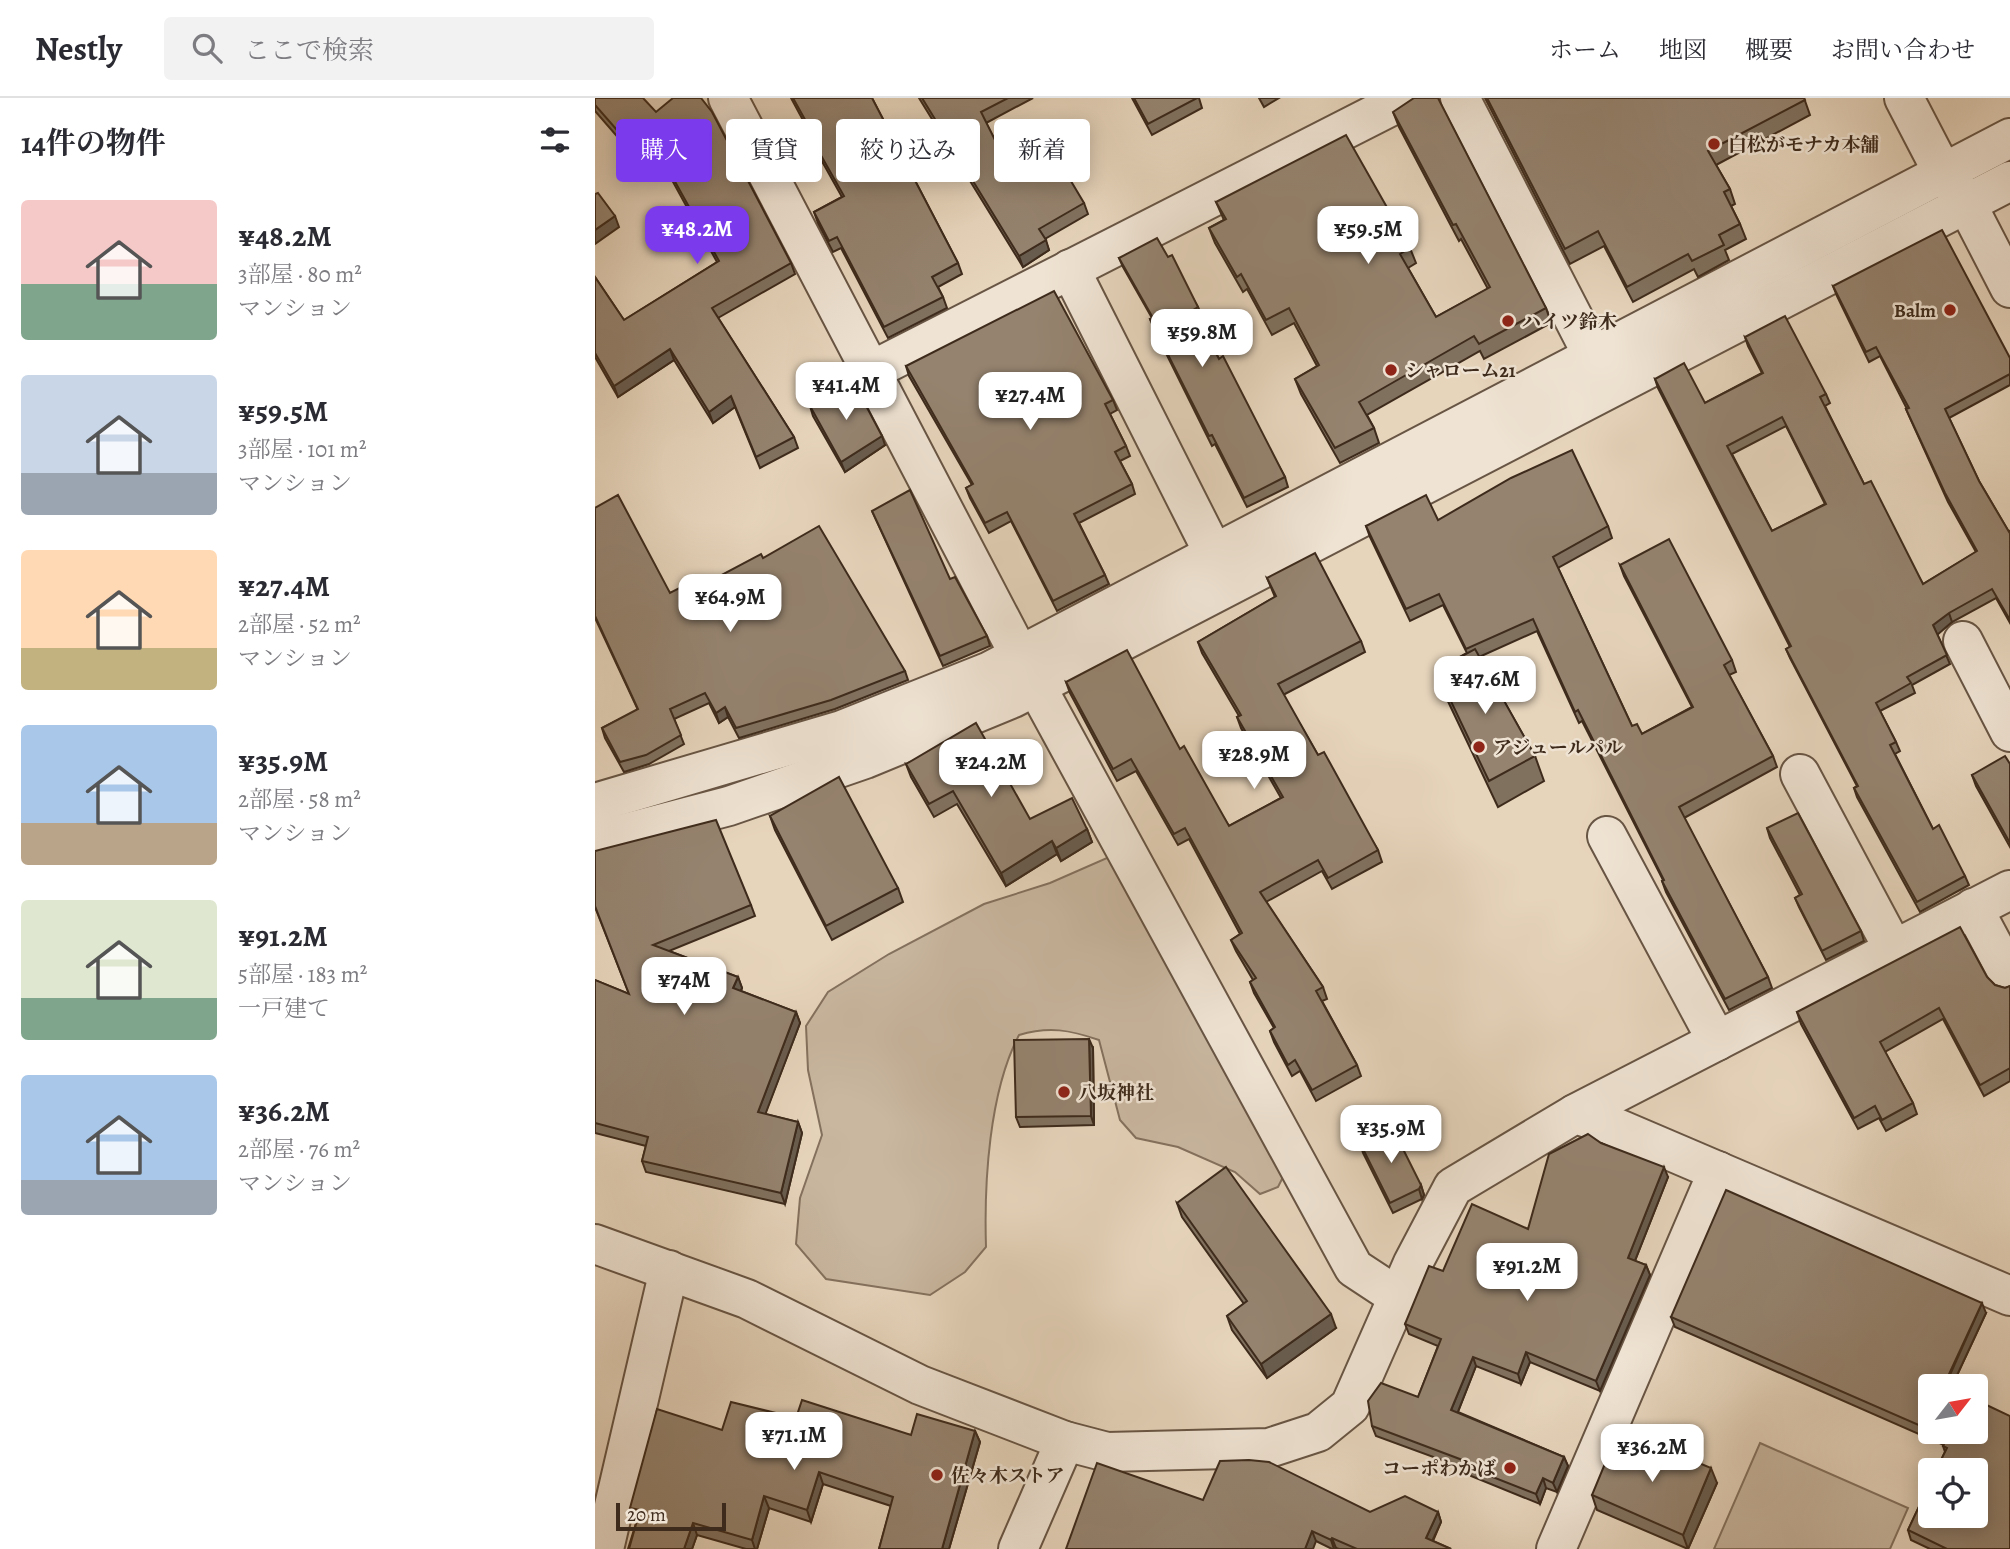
<!DOCTYPE html>
<html lang="ja">
<head>
<meta charset="utf-8">
<style>
	:root { --surface:#fff; --page:#f2f2f3; --text:#2b2b33; --muted:#7c7c81; --line:#e1e1e2; --accent:#7c3aed }
	body { margin:0; font-family:Alegreya,"Noto Serif JP",serif; background:var(--page); color:var(--text); height:100vh; display:flex; flex-direction:column; font-size:26px; white-space:nowrap }
	* { box-sizing:border-box; margin:0 }
	p { font-size:23px; color:var(--muted) }
	.icon { flex:none; width:38px; height:38px; fill:none; stroke:currentColor; stroke-width:2; stroke-linecap:round; stroke-linejoin:round }
	.map { position:relative; flex:1; overflow:hidden }
	.side { display:flex; flex-direction:column; background:var(--surface); width:595px }
	.side>* { flex:none }
	.banner { position:absolute; left:21px; top:21px; width:665px; height:63px; display:flex; gap:14px }
	.needle { width:46px; rotate:59deg }
	.fabs { position:absolute; left:1323px; top:1276px; display:grid; gap:14px }
	.fabs a { display:grid; place-items:center; width:70px; height:70px; border-radius:7px; background:var(--surface); box-shadow:0 4px 18px #0003; font-size:35px }
	.scale { position:absolute; left:21px; bottom:18px; width:110px; box-sizing:border-box; padding-left:7px; border:4px solid #3e2b1c; border-top:0; font-size:19px; line-height:24px; white-space:nowrap; color:#3e2b1c; -webkit-text-stroke:5px #efe3d3; paint-order:stroke }
	.price { position:absolute; translate:-50% -60px; padding:0 16px; border-radius:14px; background:#fff; color:#222; font-size:23px; line-height:46px; filter:drop-shadow(0 2px 4px #0008) }
	.price::after { content:''; position:absolute; left:50%; top:42px; width:21px; height:16px; margin-left:-10px; background:inherit; clip-path:polygon(0 0,100% 0,50% 100%) }
	.price.current { background:var(--accent); color:#fff }
	ul { padding:0; list-style:none }
	li { display:flex; align-items:center; gap:21px; height:175px; padding:0 21px }
	li span { display:grid; place-items:center; flex:none; width:196px; height:140px; border-radius:7px; color:#555 }
	li>.icon { margin-inline-start:auto }
	span .icon { width:84px; height:84px; fill:#fffc; stroke-width:1 }
	li b { font-size:30px }
	h2 { display:flex; justify-content:space-between; align-items:center; height:84px; padding:0 21px; font-size:30px }
	.chip { padding:0 24px; border-radius:7px; background:var(--surface); box-shadow:0 4px 18px #0003; font-size:24px; line-height:63px }
	.chip.current { background:var(--accent); color:#fff }
	header { display:flex; align-items:center; gap:42px; box-sizing:border-box; height:98px; padding:0 35px; background:var(--surface); border-bottom:2px solid var(--line) }
	header strong { font-size:33px }
	nav { display:flex; gap:38px; margin-inline-start:auto; font-size:24px }
	.search { width:490px; height:63px; background:var(--page); display:flex; align-items:center; gap:18px; box-sizing:border-box; padding:0 24px; border-radius:7px; color:var(--muted); font-size:26px }
	main { display:flex; flex:1; min-height:0 }
	.map>svg:first-child { display:block }
	.green { fill:#c9b7a0; stroke:#84715e; stroke-width:2 }
	.lines { fill:none; stroke-linecap:round; stroke-linejoin:round }
	.stream { stroke:#816e5b; stroke-width:10 }
	.street-casing { stroke:#685544; stroke-width:42 }
	.street { stroke:#efe3d3; stroke-width:38 }
	.wall { fill:#80715f; stroke:#3e2b1c; stroke-width:2; fill-rule:evenodd }
	.shaded-wall { fill:#685c4e; stroke:#3e2b1c; stroke-width:2 }
	.building { fill:#95836f; stroke:#3e2b1c; stroke-width:2; fill-rule:evenodd }
	.poi-dot { fill:#8f2418; stroke:#efe3d3; stroke-width:2.5 }
	.labels { text-anchor:middle; stroke-width:5; stroke-linejoin:round; paint-order:stroke }
	.poi-label { font-size:19px; font-weight:bold; fill:#3e2b1c; stroke:#efe3d3; text-anchor:start }
</style>
</head>
<body>
<header>
<strong>Nestly</strong>
<div class="search"><svg class="icon" aria-label="search" viewBox="0 0 24 24"><circle cx="10" cy="10" r="6"/><path d="M15 15l6 6"/></svg>ここで検索</div>
<nav><a>ホーム</a><a>地図</a><a>概要</a><a>お問い合わせ</a></nav>
</header>
<main>
<section class="side">
<h2>14件の物件<svg class="icon" aria-label="filters" viewBox="0 0 24 24"><path d="M4 7h16M4 17h16"/><circle cx="9" cy="7" r="2"/><circle cx="15" cy="17" r="2"/></svg></h2>
<ul>
<li><span style="background:linear-gradient(#f6c9c9 60%,#7fa58c 0)"><svg class="icon" aria-label="home" viewBox="0 0 24 24"><path d="M3 11l9-7 9 7M6 9v11h12V9"/></svg></span><div><b>¥48.2M</b><p>3部屋 · 80 m²</p><p>マンション</p></div></li>
<li><span style="background:linear-gradient(#c9d6e8 70%,#9aa5b1 0)"><svg class="icon" aria-label="home" viewBox="0 0 24 24"><path d="M3 11l9-7 9 7M6 9v11h12V9"/></svg></span><div><b>¥59.5M</b><p>3部屋 · 101 m²</p><p>マンション</p></div></li>
<li><span style="background:linear-gradient(#ffd9b3 70%,#c2b280 0)"><svg class="icon" aria-label="home" viewBox="0 0 24 24"><path d="M3 11l9-7 9 7M6 9v11h12V9"/></svg></span><div><b>¥27.4M</b><p>2部屋 · 52 m²</p><p>マンション</p></div></li>
<li><span style="background:linear-gradient(#a9c7e8 70%,#b9a48a 0)"><svg class="icon" aria-label="home" viewBox="0 0 24 24"><path d="M3 11l9-7 9 7M6 9v11h12V9"/></svg></span><div><b>¥35.9M</b><p>2部屋 · 58 m²</p><p>マンション</p></div></li>
<li><span style="background:linear-gradient(#dfe7d0 70%,#7fa58c 0)"><svg class="icon" aria-label="home" viewBox="0 0 24 24"><path d="M3 11l9-7 9 7M6 9v11h12V9"/></svg></span><div><b>¥91.2M</b><p>5部屋 · 183 m²</p><p>一戸建て</p></div></li>
<li><span style="background:linear-gradient(#a9c7e8 75%,#9aa5b1 0)"><svg class="icon" aria-label="home" viewBox="0 0 24 24"><path d="M3 11l9-7 9 7M6 9v11h12V9"/></svg></span><div><b>¥36.2M</b><p>2部屋 · 76 m²</p><p>マンション</p></div></li>
</ul>
</section>
<div class="map">
<svg width="1415" height="1451" viewBox="0 0 1415 1451">
	<rect width="100%" height="100%" fill="#e6d4bb"/>
	<filter id="stains"><feTurbulence type="fractalNoise" baseFrequency=".00286" numOctaves="4"/><feColorMatrix values="0 0 0 0 .2 0 0 0 0 .09 0 0 0 0 .02 0 0 0 .5 -.17"/></filter>
	<radialGradient id="worn" r=".72"><stop offset=".6" stop-color="#630" stop-opacity="0"/><stop offset="1" stop-color="#630" stop-opacity=".3"/></radialGradient>
	<g class="green">
		<path d="M521,756L692,1071L683,1089L665,1096L640,1074L583,1049L541,1040L525,1022L504,942C475,932 454,928 424,937C394,994 389,1085 391,1149L370,1174L335,1197L231,1181L201,1146L205,1100L227,1037L213,972L211,928L233,894L294,856L389,806L455,785Z"/>
		<path d="M1165,1345L1313,1410L1295,1451H1119Z"/>
	</g>
	<g class="lines">
		<path class="stream" d="M96,699L167,677"/>
		<defs>
			<g id="street">
				<path d="M133,0L428,564L759,1170L803,1199"/>
				<path d="M865,0L998,258"/>
				<path d="M1309,0L1348,75L1368,99L1415,190"/>
				<path d="M475,171L619,456"/>
				<path d="M276,273L812,0"/>
				<path d="M1368,543L1415,634"/>
				<path d="M1205,676L1299,852"/>
				<path d="M0,705L247,632L393,574L1415,40"/>
				<path d="M1012,738L1122,943"/>
				<path d="M0,743L134,708L270,661L418,600L1415,83"/>
				<path d="M1378,810L1415,879"/>
				<path d="M980,1016L1415,792"/>
				<path d="M0,1146L152,1201L325,1287L470,1343L512,1354L674,1350L723,1334L755,1308L818,1165L858,1089L980,1016L1017,1028L1415,1198"/>
				<path d="M9,1451L74,1172"/>
				<path d="M423,1451L470,1343"/>
				<path d="M961,1451L1123,1073"/>
			</g>
		</defs>
		<use href="#street" class="street-casing"/>
		<use href="#street" class="street"/>
	</g>
	<g class="wall">
		<path d="M0,0L196,165L200,176L123,220L199,339L203,350L165,370L140,309L118,325L79,262L23,299L0,259V179L29,222L122,164L66,62L53,74L0,13Z"/>
		<path d="M196,0H277L363,165L367,176L343,189L348,199L352,210L293,240L246,150L238,154L223,125L219,114L247,99L219,49L215,38L216,37Z"/>
		<path d="M324,0H438L391,25L420,82L489,105L493,116L450,141L454,152L428,169Z"/>
		<path d="M537,0H604L607,10L557,37Z"/>
		<path d="M664,0H684L669,9Z"/>
		<path d="M890,0H1209L1215,17L1121,67L1135,91L1140,106L1136,108L1145,126L1151,141L1130,152L1134,162L1103,179L1099,171L1038,204L1009,148L975,166Z"/>
		<path d="M798,14L951,210L956,225L889,261L885,253L772,317L779,330L784,345L745,365L706,296L700,281L722,268L699,225L677,237L652,191L648,194L620,145L614,130L629,122L621,104L815,150L821,165L813,170L841,219L893,191L866,141L864,143L804,29Z"/>
		<path d="M573,159L603,209L607,218L603,221L624,261L690,379L693,389L652,409L620,346L617,348L559,231L555,221L557,220L528,169L524,160Z"/>
		<path d="M1238,188L1415,260V287L1354,320L1384,383L1414,434L1415,433V525L1401,500L1357,524L1342,536L1355,566L1317,587L1320,595L1285,613L1301,644L1305,653L1300,656L1338,731L1370,778L1374,787L1325,814L1262,699L1259,690L1262,688L1195,560L1191,551L1195,549L1063,290L1060,281L1110,305L1167,275L1153,248L1150,239L1231,296L1235,305L1230,308L1269,386L1328,486L1381,454L1353,404L1315,320L1311,311H1312L1285,258L1274,264L1242,198ZM1191,328L1230,406L1177,433L1137,356Z"/>
		<path d="M311,268L518,302L522,312L515,316L531,348L535,358L525,363L537,386L540,396L484,425L510,477L514,486L462,513L416,423L394,435L375,400L371,390L377,387L314,278Z"/>
		<path d="M215,308L290,347L250,374L218,318Z"/>
		<path d="M0,410L75,495L106,488L168,460L310,573L313,582L240,611L144,640L133,619L124,625L114,605L79,621L89,646L54,666L29,674L10,640L7,630L43,612L0,520Z"/>
		<path d="M277,413L355,481L392,538L395,548L348,568Z"/>
		<path d="M843,422L1013,428L1017,440L963,470L1037,628L1047,636L1097,609L1029,478L1025,467L1137,562L1141,574L1134,577L1178,658L1182,669L1089,720L1173,879L1177,890L1134,912L1071,794L1067,783L1068,782L987,623L984,625L942,533L884,559L940,658L949,683L903,709L850,597L841,572L872,555L848,507L815,523L775,439L771,428Z"/>
		<path d="M672,480L766,543L770,554L688,597L723,657L783,752L787,764L737,791L727,773L671,804L728,889L732,901L727,903L762,967L766,978L721,1003L705,973L697,978L679,944L675,933L679,930L659,895L655,884L658,882L641,853L636,842L645,836L594,741L583,747L541,673L522,683L475,595L471,584L585,651L634,728L686,700L646,630L642,619L644,618L607,555L603,544L680,499Z"/>
		<path d="M311,666L435,721L492,731L497,744L466,763L462,756L411,788L362,706L339,719L316,679Z"/>
		<path d="M1415,666V749L1381,688L1377,677Z"/>
		<path d="M175,718L303,790L308,804L237,842L180,732Z"/>
		<path d="M1172,730L1266,833L1269,843L1231,862L1204,809L1200,800L1205,797L1175,740Z"/>
		<path d="M156,807L160,818L74,853L143,879L147,890L146,893L201,914L205,925L170,1016L203,1024L207,1035L190,1106L51,1074L47,1063L51,1048L0,1035V882L34,896L0,809Z"/>
		<path d="M1392,879L1400,887L1410,890L1415,888V983L1389,998L1348,921L1290,954L1318,1005L1322,1016L1291,1033L1284,1020L1263,1031L1206,926L1202,914Z"/>
		<path d="M498,950L499,1027L425,1029L421,1019Z"/>
		<path d="M765,1045L826,1087L829,1097L827,1101L798,1115L768,1055Z"/>
		<path d="M1006,1045L1073,1079L1040,1163L1051,1167L1055,1177L1005,1293L935,1264L926,1286L881,1268L863,1314L969,1359L973,1368L962,1394L951,1390L945,1406L876,1378L874,1372L781,1338L777,1328L823,1299L843,1248L814,1236L810,1226L848,1173L933,1131Z"/>
		<path d="M582,1105L741,1230L672,1280L637,1232L632,1218L649,1206L587,1119Z"/>
		<path d="M1391,1215L1357,1288H1335V1334H1381L1415,1451H1335L1316,1442L1313,1432L1350,1354L1348,1348L1349,1347L1080,1229L1076,1219Z"/>
		<path d="M201,1320L316,1337L380,1333L385,1344L354,1451H284L296,1408L228,1386L216,1424L174,1410L162,1451H151L102,1437L97,1451H33L42,1422L39,1421L35,1410L127,1332Z"/>
		<path d="M1063,1357L1122,1385L1093,1451L1002,1412L997,1397Z"/>
		<path d="M608,1402L775,1414H843L846,1424L838,1443L856,1451H744L741,1450L740,1451H737L721,1443Z"/>
	</g>
	<g class="shaded-wall">
		<path d="M62,51L66,62L53,74L49,63Z"/>
		<path d="M20,118L24,129L0,146V132Z"/>
		<path d="M451,142L454,152L428,169L424,158Z"/>
		<path d="M75,251L79,262L23,299L19,288Z"/>
		<path d="M136,298L140,309L118,325L114,314Z"/>
		<path d="M287,338L290,347L250,374L246,364Z"/>
		<path d="M1354,515L1357,524L1342,537L1338,527Z"/>
		<path d="M130,609L133,619L124,625L121,615Z"/>
		<path d="M492,731L497,744L466,763L461,750Z"/>
		<path d="M457,743L462,756L411,788L406,775Z"/>
		<path d="M143,879L147,890L142,901L138,890Z"/>
		<path d="M201,914L205,925L167,1025L163,1014Z"/>
		<path d="M494,941L498,950L499,1027L496,1018Z"/>
		<path d="M203,1024L207,1035L190,1106L186,1095Z"/>
		<path d="M1069,1069L1073,1079L1037,1170L1033,1160Z"/>
		<path d="M826,1087L829,1097L827,1101L824,1091Z"/>
		<path d="M1051,1167L1055,1177L1005,1293L1001,1283Z"/>
		<path d="M1387,1205L1391,1215L1357,1288H1350Z"/>
		<path d="M736,1216L741,1230L672,1280L666,1266Z"/>
		<path d="M931,1254L935,1264L926,1286L923,1276Z"/>
		<path d="M878,1259L881,1268L860,1321L856,1312Z"/>
		<path d="M380,1333L385,1344L354,1451H347Z"/>
		<path d="M969,1359L973,1368L962,1394L958,1385Z"/>
		<path d="M1116,1370L1122,1385L1093,1451L1088,1437Z"/>
		<path d="M224,1374L228,1386L216,1424L212,1412Z"/>
		<path d="M948,1380L951,1390L945,1406L941,1396Z"/>
		<path d="M169,1398L174,1410L162,1451H160L157,1442Z"/>
		<path d="M843,1414L846,1424L834,1450L831,1440Z"/>
		<path d="M98,1425L102,1437L97,1451H89Z"/>
		<path d="M717,1433L721,1443L718,1451H710Z"/>
		<path d="M737,1440L741,1450L740,1451H739L736,1442Z"/>
	</g>
	<g class="building">
		<path d="M0,0H48L61,14L78,0H106L117,14L196,165L117,210L199,339L161,359L136,298L114,314L75,251L19,288L0,255V179L29,222L124,163L62,51L49,63L0,7Z"/>
		<path d="M198,0H277L363,165L337,179L348,199L289,229L242,139L234,143L219,114L249,98L215,38L218,36Z"/>
		<path d="M327,0H413L386,14L420,82L461,58L489,105L444,131L451,142L424,158Z"/>
		<path d="M539,0H602L553,26Z"/>
		<path d="M819,0H843L951,210L884,246L879,238L764,304L779,330L740,350L700,281L724,267L694,210L671,222L646,176L642,179L614,130L631,121L621,104L751,37L815,150L805,156L841,219L895,189L861,126L858,127L798,14Z"/>
		<path d="M892,0H1209L1210,2L1113,53L1135,91L1129,94L1145,126L1124,137L1129,147L1097,163L1093,156L1032,189L1003,133L970,151Z"/>
		<path d="M3,95L20,118L0,132V96Z"/>
		<path d="M1347,132L1415,260V276L1350,311L1384,383L1414,434L1415,433V522L1397,491L1354,515L1338,527L1352,557L1312,579L1316,585L1281,605L1301,644L1295,647L1338,731L1344,727L1370,778L1322,804L1259,690L1263,688L1191,551L1196,548L1060,281L1089,265L1110,305L1168,275L1150,239L1190,218L1231,296L1225,299L1269,386L1276,383L1328,486L1382,453L1350,395L1311,311L1314,310L1281,249L1271,254L1238,188ZM1187,319L1231,406L1177,433L1132,348Z"/>
		<path d="M562,140L573,159L577,157L603,209L598,212L624,261L628,258L690,379L649,400L617,337L614,338L555,221L558,220L524,160Z"/>
		<path d="M459,193L518,302L510,306L531,348L520,354L537,386L479,416L510,477L458,503L412,414L390,425L371,390L378,386L311,268Z"/>
		<path d="M259,285L287,338L246,364L215,308Z"/>
		<path d="M977,352L1013,428L958,459L1037,628L1042,626L1047,636L1098,609L1025,467L1074,441L1137,562L1129,567L1178,658L1084,709L1173,879L1130,901L1067,783L1069,782L983,612L980,614L938,521L871,551L844,496L811,511L771,428L831,397L843,422L916,380Z"/>
		<path d="M315,392L355,481L360,479L392,538L345,558L277,413Z"/>
		<path d="M23,397L75,495L102,481L106,488L166,456L168,460L224,428L310,573L236,602L141,630L130,609L121,615L110,595L75,611L86,637L51,657L25,664L7,630L43,611L0,518V410Z"/>
		<path d="M720,455L766,543L683,586L723,657L729,654L783,752L733,780L723,762L665,794L728,889L721,893L762,967L717,992L700,962L693,967L675,933L680,929L655,884L661,880L636,842L647,835L590,730L579,736L536,661L518,671L471,584L532,552L585,651L589,648L634,728L688,699L642,619L646,617L603,544L681,498L672,480Z"/>
		<path d="M880,551L940,658L894,683L841,572Z"/>
		<path d="M381,625L435,721L477,700L492,731L461,750L457,743L406,775L358,693L334,706L311,666Z"/>
		<path d="M1410,658L1415,666V745L1377,677Z"/>
		<path d="M244,679L303,790L231,828L175,718Z"/>
		<path d="M1203,715L1266,833L1227,853L1200,800L1207,796L1172,730Z"/>
		<path d="M121,722L156,807L58,847L143,879L138,890L201,914L163,1014L203,1024L186,1095L47,1063L53,1039L0,1025V882L34,896L0,808V753Z"/>
		<path d="M1365,829L1392,879L1400,887L1410,890L1415,888V970L1385,987L1344,910L1285,944L1318,1005L1287,1022L1280,1008L1259,1020L1202,914Z"/>
		<path d="M494,941L496,1018L421,1019L419,942Z"/>
		<path d="M797,1029L826,1087L824,1091L795,1105L765,1045Z"/>
		<path d="M993,1036L1006,1045L1069,1069L1033,1160L1051,1167L1001,1283L931,1254L923,1276L878,1259L856,1312L969,1359L958,1385L948,1380L941,1396L872,1369L878,1366L777,1328L773,1303L786,1285L823,1299L846,1241L810,1226L834,1168L848,1173L877,1106L933,1131L954,1056Z"/>
		<path d="M631,1069L736,1216L666,1266L632,1218L652,1203L582,1105Z"/>
		<path d="M1131,1092L1387,1205L1349,1287L1352,1288H1335V1332L1076,1219Z"/>
		<path d="M207,1302L316,1337L322,1316L380,1333L347,1451H284L298,1399L224,1374L212,1412L169,1398L157,1442L98,1425L89,1451H34L45,1412L35,1410L62,1311L127,1332L136,1304L201,1320Z"/>
		<path d="M1381,1302L1415,1318V1451H1352L1313,1432L1335,1385V1418H1381V1372H1341L1352,1350L1348,1348L1352,1340L1338,1334H1381Z"/>
		<path d="M1021,1339L1063,1357L1066,1349L1116,1370L1088,1437L997,1397Z"/>
		<path d="M654,1362L674,1364L775,1414L810,1398L843,1414L831,1440L856,1451H762L737,1440L736,1442L717,1433L710,1451H471L502,1365L608,1402L625,1363Z"/>
	</g>
	<g class="poi-dot">
		<circle cx="1119" cy="46" r="7"/>
		<circle cx="1355" cy="212" r="7"/>
		<circle cx="913" cy="223" r="7"/>
		<circle cx="796" cy="272" r="7"/>
		<circle cx="884" cy="649" r="7"/>
		<circle cx="469" cy="994" r="7"/>
		<circle cx="915" cy="1370" r="7"/>
		<circle cx="342" cy="1377" r="7"/>
	</g>
	<g class="labels">
		<g class="poi-label">
			<text x="1133" y="53">白松がモナカ本舗</text>
			<text x="1341" y="219" text-anchor="end">Balm</text>
			<text x="927" y="230">ハイツ鈴木</text>
			<text x="810" y="279">シャローム21</text>
			<text x="898" y="656">アジュールパル</text>
			<text x="483" y="1001">八坂神社</text>
			<text x="901" y="1377" text-anchor="end">コーポわかば</text>
			<text x="356" y="1384">佐々木ストア</text>
		</g>
	</g>
	<rect width="100%" height="100%" filter="url(#stains)"/>
	<rect width="100%" height="100%" fill="url(#worn)"/>
</svg>
<div class="fabs">
<a><svg class="needle" viewBox="-14 -14 28 28"><path d="M0-13l5 13h-10z" fill="#e53935"/><path d="M0 13l5-13h-10z" fill="#7c7c81"/></svg></a>
<a><svg class="icon" aria-label="locate" viewBox="0 0 24 24"><circle cx="12" cy="12" r="6"/><path d="M12 2v4M12 18v4M2 12h4M18 12h4"/></svg></a>
</div>
<div class="scale">20 m</div>
<b class="price current" style="left:102px;top:168px">¥48.2M</b>
<b class="price" style="left:773px;top:168px">¥59.5M</b>
<b class="price" style="left:607px;top:271px">¥59.8M</b>
<b class="price" style="left:251px;top:324px">¥41.4M</b>
<b class="price" style="left:435px;top:334px">¥27.4M</b>
<b class="price" style="left:135px;top:536px">¥64.9M</b>
<b class="price" style="left:890px;top:618px">¥47.6M</b>
<b class="price" style="left:659px;top:693px">¥28.9M</b>
<b class="price" style="left:396px;top:701px">¥24.2M</b>
<b class="price" style="left:89px;top:919px">¥74M</b>
<b class="price" style="left:796px;top:1067px">¥35.9M</b>
<b class="price" style="left:932px;top:1205px">¥91.2M</b>
<b class="price" style="left:199px;top:1374px">¥71.1M</b>
<b class="price" style="left:1057px;top:1386px">¥36.2M</b>
<div class="banner">
<a class="chip current">購入</a>
<a class="chip">賃貸</a>
<a class="chip">絞り込み</a>
<a class="chip">新着</a>
</div>
</div>
</main>
</body>
</html>
